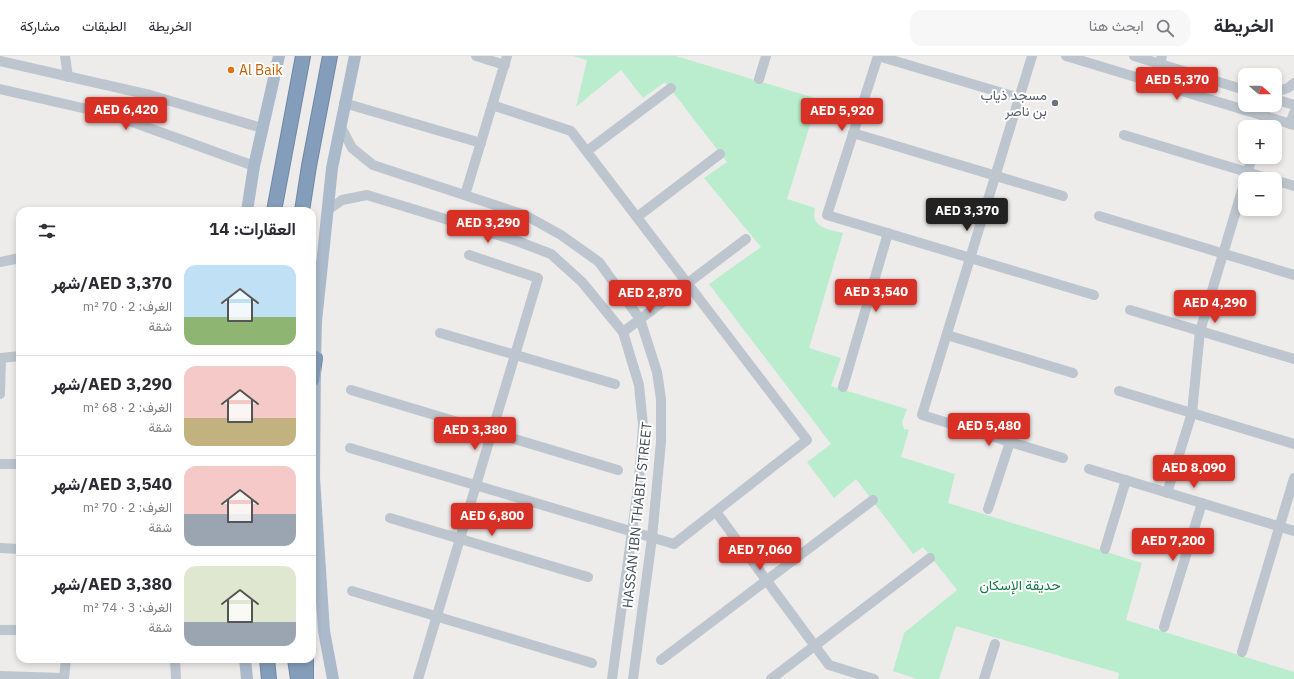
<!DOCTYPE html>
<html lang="ar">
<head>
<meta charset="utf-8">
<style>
	:root { --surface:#fff; --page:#f7f7f7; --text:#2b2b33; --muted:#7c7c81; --line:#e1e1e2; --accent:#d93025 }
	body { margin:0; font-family:"IBM Plex Sans",Vazirmatn,sans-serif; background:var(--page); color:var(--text); direction:rtl; height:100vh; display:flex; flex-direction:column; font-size:15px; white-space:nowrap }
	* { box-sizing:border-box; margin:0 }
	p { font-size:13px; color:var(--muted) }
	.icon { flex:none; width:22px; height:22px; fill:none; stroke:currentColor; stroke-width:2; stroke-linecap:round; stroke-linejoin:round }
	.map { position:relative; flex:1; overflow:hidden; direction:ltr }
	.sheet { position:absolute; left:16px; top:151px; width:300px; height:456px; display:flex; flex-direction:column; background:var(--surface); border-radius:12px; box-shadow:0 2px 6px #0003; direction:rtl }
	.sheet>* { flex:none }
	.needle { width:26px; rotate:110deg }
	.tools { position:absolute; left:1238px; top:12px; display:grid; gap:8px }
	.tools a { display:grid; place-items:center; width:44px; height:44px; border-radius:8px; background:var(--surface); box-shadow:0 2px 6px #0003; font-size:20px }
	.price { position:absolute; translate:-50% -34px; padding:0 9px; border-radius:4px; background:var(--accent); color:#fff; font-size:13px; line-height:26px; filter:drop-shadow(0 1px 2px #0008) }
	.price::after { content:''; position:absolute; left:50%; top:24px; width:12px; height:9px; margin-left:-6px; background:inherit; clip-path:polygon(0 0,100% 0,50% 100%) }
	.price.selected { background:#222; color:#fff }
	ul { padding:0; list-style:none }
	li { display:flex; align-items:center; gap:12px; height:100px; padding:0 20px }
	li+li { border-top:1px solid var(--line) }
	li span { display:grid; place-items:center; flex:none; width:112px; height:80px; border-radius:12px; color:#555 }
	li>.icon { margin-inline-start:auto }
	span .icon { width:48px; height:48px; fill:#fffc; stroke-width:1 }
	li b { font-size:17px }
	h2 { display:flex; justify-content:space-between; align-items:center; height:48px; padding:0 20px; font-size:17px }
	header { display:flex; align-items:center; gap:24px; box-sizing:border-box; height:56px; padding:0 20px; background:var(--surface); border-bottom:1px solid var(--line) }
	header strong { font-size:19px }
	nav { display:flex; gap:22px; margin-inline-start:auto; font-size:14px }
	.search { width:280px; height:36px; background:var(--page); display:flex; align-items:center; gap:10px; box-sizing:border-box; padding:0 14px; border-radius:12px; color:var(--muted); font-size:15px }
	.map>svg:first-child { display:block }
	.green { fill:#b9edce }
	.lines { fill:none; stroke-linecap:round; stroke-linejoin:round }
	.highway-casing { stroke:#6f88a6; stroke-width:16 }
	.minor { stroke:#bdc6ce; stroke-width:10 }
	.major { stroke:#abbacb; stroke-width:12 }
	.highway { stroke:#849dba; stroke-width:14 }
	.food-dot { fill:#e8710a; stroke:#fff; stroke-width:1.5 }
	.worship-dot { fill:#6b7280; stroke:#fff; stroke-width:1.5 }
	.labels { text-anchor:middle; stroke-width:4; stroke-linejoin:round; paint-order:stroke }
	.food-label { font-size:14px; fill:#c56008; stroke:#fff; text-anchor:start }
	.worship-label { font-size:14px; fill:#5b616d; stroke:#fff; text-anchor:end }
	.street-label { font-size:14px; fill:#454f58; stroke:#fff }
	.park-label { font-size:14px; fill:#187749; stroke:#fff }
</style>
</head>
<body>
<header>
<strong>الخريطة</strong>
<div class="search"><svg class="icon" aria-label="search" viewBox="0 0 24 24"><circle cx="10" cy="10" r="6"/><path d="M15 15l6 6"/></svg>ابحث هنا</div>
<nav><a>الخريطة</a><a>الطبقات</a><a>مشاركة</a></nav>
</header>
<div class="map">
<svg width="1294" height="623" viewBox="0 0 1294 623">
	<rect width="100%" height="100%" fill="#eeebeb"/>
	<path class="green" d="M573,0H676L818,43L787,143L815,152C810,172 828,173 843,177L809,292L841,302L831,330L907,353L902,366L904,373L909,374L901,401L955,418L948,447L1142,507L1126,564L1294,616V623H1118L1119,617L956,570L939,623H917L893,615L904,577L957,534L923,491L913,498L856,423L834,442L807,406L831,388L709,228L761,191L704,122L727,106L665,26L643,42L621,14L576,51L587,4Z"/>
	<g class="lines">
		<defs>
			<g id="highway">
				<path d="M274,155L303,0"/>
				<path d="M302,155L309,110L330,0"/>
				<path d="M312,324L315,302"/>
				<path d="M267,603L269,623"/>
				<path d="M295,603L298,623"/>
				<path d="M306,603V623"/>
			</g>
		</defs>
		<use href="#highway" class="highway-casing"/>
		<g class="minor">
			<path d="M65,0L68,21"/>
			<path d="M476,0L505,9"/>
			<path d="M878,0L827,159L1094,239"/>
			<path d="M878,0L1019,42"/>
			<path d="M1032,0L922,359L1063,402"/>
			<path d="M1066,0L1294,69"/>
			<path d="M1134,0L1245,34"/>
			<path d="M0,5L150,39L262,72"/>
			<path d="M759,23L766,0"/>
			<path d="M1154,27L1162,0"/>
			<path d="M0,33L113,59L254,110"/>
			<path d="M1275,36L1288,32L1294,27"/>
			<path d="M1275,43L1294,49"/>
			<path d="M344,47L481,87"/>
			<path d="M1290,68L1294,57"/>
			<path d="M340,69L352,92L373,109L525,159L561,179L599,206L640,263L657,316L661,343V386L652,482L633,623"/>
			<path d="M1262,71L1265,61"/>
			<path d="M853,77L1063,140"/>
			<path d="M1124,79L1270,123"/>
			<path d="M587,95L671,32"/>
			<path d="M1275,124L1294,130"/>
			<path d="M465,139L507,0"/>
			<path d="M328,154L342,144L367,139L517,185L551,198L582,226L623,276L639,329L643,369L639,424L612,623"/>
			<path d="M1099,160L1294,219"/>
			<path d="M637,161L720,98"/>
			<path d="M0,206L20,202"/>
			<path d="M1130,254L1294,303"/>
			<path d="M623,276L746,183"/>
			<path d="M440,277L615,328"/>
			<path d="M947,279L1073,317"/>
			<path d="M843,331L888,177"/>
			<path d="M351,334L618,414"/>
			<path d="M1119,335L1294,388"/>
			<path d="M0,338L1,302L20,300"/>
			<path d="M350,392L674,488L807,384L571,75L492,49"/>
			<path d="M0,408H20"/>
			<path d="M1089,413L1294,475"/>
			<path d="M1167,437L1192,357L1200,275L1252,101"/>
			<path d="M988,453L1010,386"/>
			<path d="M716,456L829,609L874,623"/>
			<path d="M390,462L588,521"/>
			<path d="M0,492L20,493"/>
			<path d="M1105,493L1126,424"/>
			<path d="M352,535L592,607"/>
			<path d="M1164,571L1202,447"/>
			<path d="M0,574H20"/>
			<path d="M1242,596L1294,422"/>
			<path d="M175,603L176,623"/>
			<path d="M661,604L873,444"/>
			<path d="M0,620L64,622L66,603"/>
			<path d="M418,623L538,222L469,199"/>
			<path d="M771,623L930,502"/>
			<path d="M984,623L995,588"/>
		</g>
		<g class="major">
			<path d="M247,155L254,110L279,0"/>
			<path d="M245,603L247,623"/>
			<path d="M333,623L324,575L314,422L315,302L316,266L332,112L355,0"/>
		</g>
		<use href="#highway" class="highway"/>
	</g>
	<circle class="food-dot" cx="231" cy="14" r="4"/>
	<circle class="worship-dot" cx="1055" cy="47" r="4"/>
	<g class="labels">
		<g class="food-label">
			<text x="239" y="19">Al Baik</text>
		</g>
		<g class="worship-label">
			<text x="1047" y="44">مسجد ذياب<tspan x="1047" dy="16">بن ناصر</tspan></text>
		</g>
		<g class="street-label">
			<text transform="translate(637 459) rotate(-84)" y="5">HASSAN IBN THABIT STREET</text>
		</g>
		<g class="park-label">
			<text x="1020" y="534">حديقة الإسكان</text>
		</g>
	</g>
</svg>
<div class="tools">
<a><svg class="needle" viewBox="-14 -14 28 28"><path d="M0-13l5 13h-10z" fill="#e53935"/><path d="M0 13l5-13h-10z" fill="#7c7c81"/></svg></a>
<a>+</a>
<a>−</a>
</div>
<b class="price" style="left:1177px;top:45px">AED 5,370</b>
<b class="price" style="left:126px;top:75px">AED 6,420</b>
<b class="price" style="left:842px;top:76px">AED 5,920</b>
<b class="price selected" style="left:967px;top:176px">AED 3,370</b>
<b class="price" style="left:488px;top:188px">AED 3,290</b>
<b class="price" style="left:876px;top:257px">AED 3,540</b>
<b class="price" style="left:650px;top:258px">AED 2,870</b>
<b class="price" style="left:1215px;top:268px">AED 4,290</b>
<b class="price" style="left:989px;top:391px">AED 5,480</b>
<b class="price" style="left:475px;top:395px">AED 3,380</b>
<b class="price" style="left:1194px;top:433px">AED 8,090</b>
<b class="price" style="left:492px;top:481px">AED 6,800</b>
<b class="price" style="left:1173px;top:506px">AED 7,200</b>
<b class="price" style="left:760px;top:515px">AED 7,060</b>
<section class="sheet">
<h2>العقارات: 14<svg class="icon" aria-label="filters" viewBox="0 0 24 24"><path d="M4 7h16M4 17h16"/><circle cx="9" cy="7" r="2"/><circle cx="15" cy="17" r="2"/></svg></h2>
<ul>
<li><span style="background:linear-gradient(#bfe0f5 65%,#8fb573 0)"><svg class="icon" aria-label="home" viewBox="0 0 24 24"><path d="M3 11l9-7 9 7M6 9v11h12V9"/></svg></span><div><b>AED 3,370/شهر</b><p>الغرف: 2 · 70 m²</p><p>شقة</p></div></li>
<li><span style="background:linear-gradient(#f6c9c9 65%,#c2b280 0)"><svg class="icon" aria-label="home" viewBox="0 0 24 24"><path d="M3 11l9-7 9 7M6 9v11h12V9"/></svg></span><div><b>AED 3,290/شهر</b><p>الغرف: 2 · 68 m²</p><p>شقة</p></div></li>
<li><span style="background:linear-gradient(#f6c9c9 60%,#9aa5b1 0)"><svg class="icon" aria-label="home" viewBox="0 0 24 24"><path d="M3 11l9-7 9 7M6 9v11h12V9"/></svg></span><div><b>AED 3,540/شهر</b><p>الغرف: 2 · 70 m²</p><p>شقة</p></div></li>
<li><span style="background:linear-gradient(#dfe7d0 70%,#9aa5b1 0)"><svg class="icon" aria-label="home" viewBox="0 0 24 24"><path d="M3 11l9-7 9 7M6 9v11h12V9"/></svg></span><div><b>AED 3,380/شهر</b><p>الغرف: 3 · 74 m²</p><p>شقة</p></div></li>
</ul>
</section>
</div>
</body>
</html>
